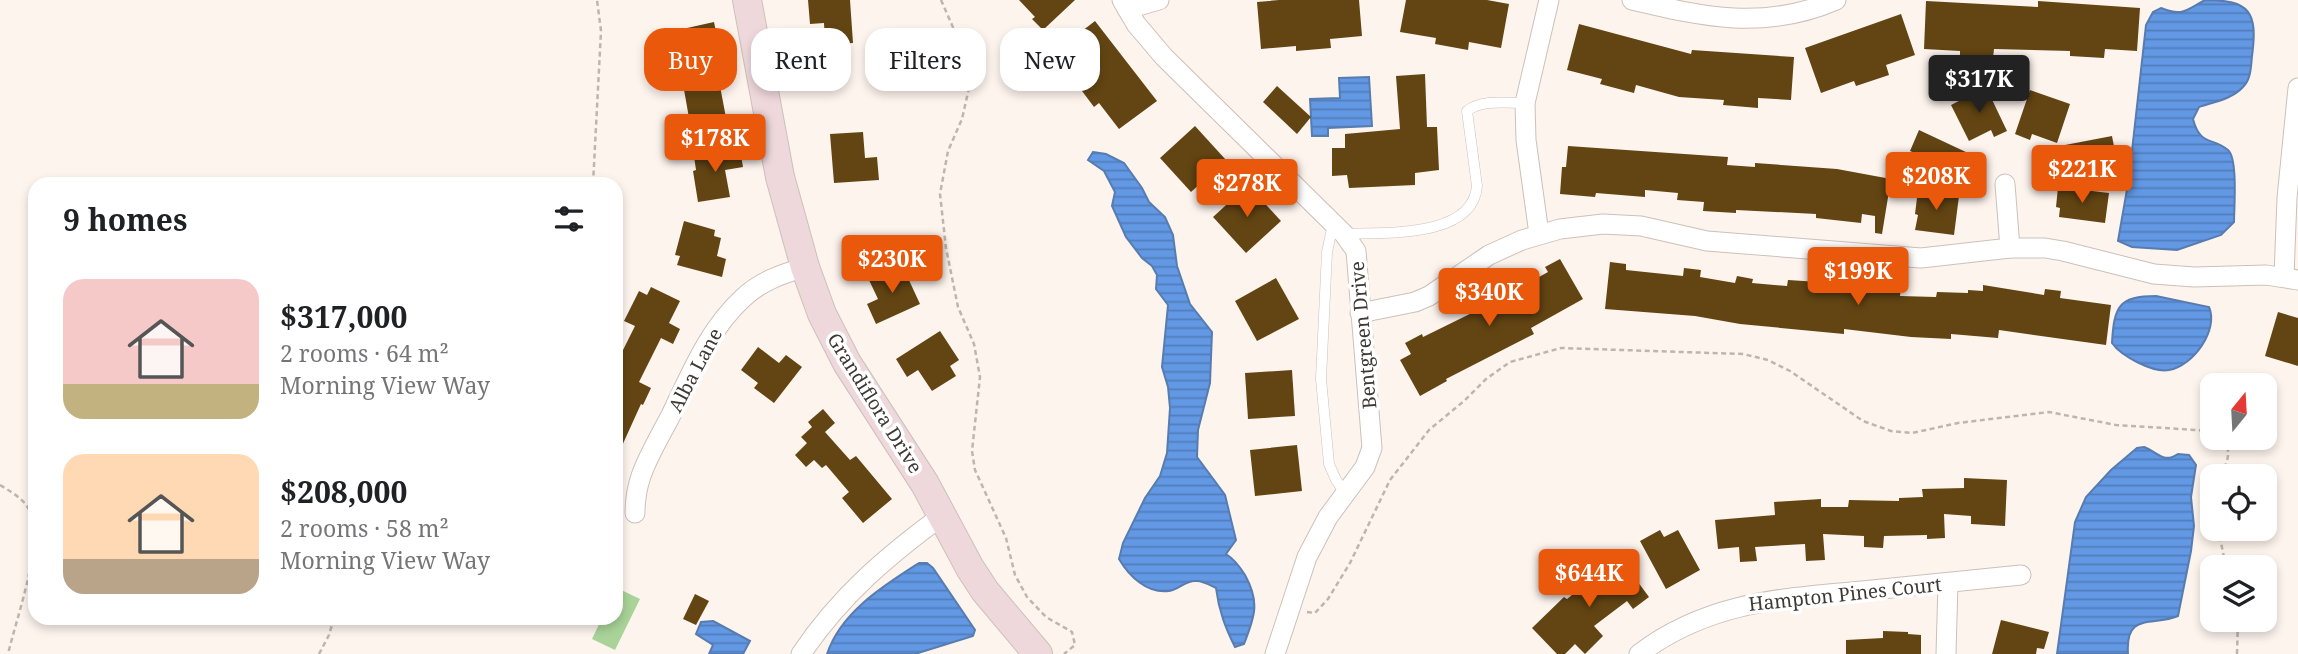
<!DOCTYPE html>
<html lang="en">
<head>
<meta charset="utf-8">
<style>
	:root { --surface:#fff; --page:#f6f6f6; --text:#202124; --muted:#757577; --accent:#ea580c }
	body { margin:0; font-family:"Noto Serif",serif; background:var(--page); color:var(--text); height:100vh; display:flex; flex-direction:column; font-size:26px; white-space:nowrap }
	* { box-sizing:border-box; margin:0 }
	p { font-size:23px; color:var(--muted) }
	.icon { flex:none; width:38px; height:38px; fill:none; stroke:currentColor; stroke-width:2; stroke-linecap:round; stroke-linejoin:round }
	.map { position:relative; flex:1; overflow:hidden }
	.sheet { position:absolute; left:28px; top:177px; width:595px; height:448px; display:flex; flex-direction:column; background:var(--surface); border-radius:21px; box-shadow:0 4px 10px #0003 }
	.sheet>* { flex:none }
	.banner { position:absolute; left:644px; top:28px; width:665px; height:63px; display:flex; gap:14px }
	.needle { width:46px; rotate:18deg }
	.fabs { position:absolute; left:2200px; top:373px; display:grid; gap:14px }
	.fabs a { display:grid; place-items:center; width:77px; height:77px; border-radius:14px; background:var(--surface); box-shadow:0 4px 10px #0003; font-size:35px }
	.price { position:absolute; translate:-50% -60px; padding:0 16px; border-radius:7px; background:var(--accent); color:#fff; font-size:23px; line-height:46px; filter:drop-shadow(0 2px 4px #0008) }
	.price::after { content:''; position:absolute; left:50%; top:42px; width:21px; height:16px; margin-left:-10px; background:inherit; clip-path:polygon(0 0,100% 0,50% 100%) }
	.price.current { background:#222; color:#fff }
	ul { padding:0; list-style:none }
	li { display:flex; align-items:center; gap:21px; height:175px; padding:0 35px }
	li span { display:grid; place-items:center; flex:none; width:196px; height:140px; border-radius:21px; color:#555 }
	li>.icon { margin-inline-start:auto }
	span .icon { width:84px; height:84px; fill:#fffc; stroke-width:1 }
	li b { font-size:30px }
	h2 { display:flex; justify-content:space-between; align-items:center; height:84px; padding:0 35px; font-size:30px }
	.pill { padding:0 24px; border-radius:21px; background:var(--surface); box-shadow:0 4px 10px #0003; font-size:24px; line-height:63px }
	.pill.current { background:var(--accent); color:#fff }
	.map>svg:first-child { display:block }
	.park { fill:#a9d399 }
	.water { fill:url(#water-rules); stroke:#577cb0; stroke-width:2 }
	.building { fill:#634513 }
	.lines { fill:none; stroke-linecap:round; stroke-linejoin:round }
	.lane-casing { stroke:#ccc0b9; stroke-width:11 }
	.street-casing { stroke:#ccc0b9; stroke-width:21 }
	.secondary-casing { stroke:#ccc0b9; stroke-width:30 }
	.path { stroke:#beb5b0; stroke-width:2.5; stroke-dasharray:5 3.5; stroke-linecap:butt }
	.lane { stroke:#fff; stroke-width:10 }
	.street { stroke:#fff; stroke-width:19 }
	.secondary { stroke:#eed8dc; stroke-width:28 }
	.labels { text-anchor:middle; stroke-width:7; stroke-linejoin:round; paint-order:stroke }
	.street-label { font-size:19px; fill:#3e3936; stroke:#fff }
</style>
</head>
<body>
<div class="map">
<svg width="2298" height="654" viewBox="0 0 2298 654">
	<defs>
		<pattern id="water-rules" width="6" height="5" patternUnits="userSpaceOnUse" patternTransform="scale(1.75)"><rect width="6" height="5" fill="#6298e4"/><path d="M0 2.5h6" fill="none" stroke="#527dba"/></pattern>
	</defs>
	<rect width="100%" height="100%" fill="#fef4ee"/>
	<path class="park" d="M617,588L640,599L615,650L592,639L602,618H616Z"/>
	<g class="water">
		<path d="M2205,0C2250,0 2258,12 2252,56C2251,66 2251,80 2243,87C2232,99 2214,102 2199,107L2193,119C2200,146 2212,137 2228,150C2238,158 2234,209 2234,222L2221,235L2177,250L2132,247L2118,241L2129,178L2146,25L2153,12L2161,8C2183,17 2186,10 2205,0Z"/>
		<path d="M1369,77L1372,126L1328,128V136H1312L1310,99L1340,98L1339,78Z"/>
		<path d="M1093,152L1106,154L1124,163L1142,188L1149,202L1165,217L1173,235L1177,266L1190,304L1212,332L1210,383L1198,430L1197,457L1225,495L1236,540L1226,554C1234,559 1240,567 1245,575C1260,602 1255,616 1244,644L1235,647C1225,627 1219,611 1216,588C1210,585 1202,580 1195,581C1185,581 1178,590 1169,591C1147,594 1129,576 1119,559L1123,543L1145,498L1160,476L1167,453L1170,408L1168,387L1162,367L1168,305L1156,289L1157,275L1152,266L1142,258L1126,237L1112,206L1115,192L1104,171L1088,160Z"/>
		<path d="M2156,296L2209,307C2219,330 2193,366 2169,370C2153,373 2121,356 2112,343C2114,306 2119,296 2156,296Z"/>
		<path d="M2144,447C2158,452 2163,464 2178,454L2189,455L2196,465L2191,497L2194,526L2191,551L2178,616C2153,627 2125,611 2128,654H2057L2075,522L2086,497L2111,470L2137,448Z"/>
		<path d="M919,563H927L933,568L975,630L973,636L915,654H827C841,612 883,586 919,563Z"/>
		<path d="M713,621L750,641L743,654H709L713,645L696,634L701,622Z"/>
	</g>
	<g class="building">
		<path d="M808,0H850L853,43L825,44L824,23L810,24Z"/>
		<path d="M1019,0H1075L1043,30L1032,19L1035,17Z"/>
		<path d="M1279,0H1359L1362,36L1330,39L1331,48L1296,51V46L1261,49L1257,2Z"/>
		<path d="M1406,0H1487L1509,4L1501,48L1469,42L1468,50L1435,44L1436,38L1400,32Z"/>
		<path d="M1926,1L2038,7V1L2140,8L2137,51L2105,49L2104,58L2070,56V51L1994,49L1993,58L1960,56V51L1924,49Z"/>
		<path d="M1901,14L1915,55L1886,65L1889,75L1856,86L1854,81L1821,93L1805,48Z"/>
		<path d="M1095,21L1157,101L1119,129L1099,103L1094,107L1073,79L1080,74L1060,48Z"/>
		<path d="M714,22L718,41L707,43L717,87L720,86L727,123L691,129L681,73L677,74L669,32Z"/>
		<path d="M1579,24L1691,54L1692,50L1794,57L1791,100L1758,98V108L1723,105L1724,100L1679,97L1636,85L1634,93L1600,84L1602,79L1567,70Z"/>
		<path d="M1425,74L1427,127H1437L1439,170L1415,173V185L1349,188L1347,175L1332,176V148H1345V134L1400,129L1396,76Z"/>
		<path d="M1277,86L1311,117L1297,134L1263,102Z"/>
		<path d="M1986,87L2007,131L1994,137L1991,130L1969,141L1951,105Z"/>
		<path d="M2030,90L2070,104L2057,143L2032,134L2030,140L2015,134Z"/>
		<path d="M1195,126L1226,160L1191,192L1160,158Z"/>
		<path d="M1919,130L1968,153L1962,166L1966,168L1959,183L1913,162L1917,154L1910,151Z"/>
		<path d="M863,132L865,158L877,157L879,180L834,183L830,134Z"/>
		<path d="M2112,136L2118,167L2071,177L2065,145Z"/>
		<path d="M1568,146L1728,157L1727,165L1755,167V163L1837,169L1891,179L1882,234L1875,233V216L1862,214L1861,223L1816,218V214L1736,210V213L1703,211L1704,202L1677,200L1678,193L1645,190V197L1596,193L1595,197L1560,194L1562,167H1566Z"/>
		<path d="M740,149L743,167L725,170L730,197L698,202L693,171L696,170L694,156Z"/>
		<path d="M1248,185L1281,221L1246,253L1213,217Z"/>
		<path d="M2058,187L2109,193L2105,223L2059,217L2060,208L2056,207Z"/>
		<path d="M1918,190L1959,196L1954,235L1915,230L1918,215L1915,214Z"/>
		<path d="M684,221L715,230L714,236L721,238L717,256L726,259L722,277L677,265L680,256L675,255Z"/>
		<path d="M1560,259L1583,299L1531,328L1534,334L1446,379L1447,381L1420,396L1400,360L1411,354L1405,343L1422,334L1423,337L1484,307L1481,301L1509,286L1512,292L1548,272L1545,267Z"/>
		<path d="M1610,262L1626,264V270L1683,276L1684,268L1701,270L1700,277L1735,283L1737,276L1753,279L1752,283L1787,286L1788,280L1819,282L1820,276L1851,280L1850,286L1880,289L1881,285L1901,287L1900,296L1936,297L1937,292L1968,293V290L1983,291V285L2044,295L2045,289L2061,291L2060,298L2111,305L2106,345L1999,330L1998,338L1951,334V339L1911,337L1844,329V334L1740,324L1695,316L1605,309Z"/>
		<path d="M902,265L920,304L876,324L867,304L878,299L869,280Z"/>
		<path d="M1276,278L1299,319L1257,341L1235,301Z"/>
		<path d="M651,287L680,301L669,323L680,329L673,344L661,338L639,382L651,388L643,405L641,404L616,459V353L620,356L635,326L624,321L639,291L647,295Z"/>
		<path d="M2278,312L2298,318V366L2265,356Z"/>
		<path d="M940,331L959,360L950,366L956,376L932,391L918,370L907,377L896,359Z"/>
		<path d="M758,347L779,363L786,355L802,367L774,403L754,388L758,383L741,370Z"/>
		<path d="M1292,370L1295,416L1248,419L1245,373Z"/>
		<path d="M823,409L835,423L825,432L850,460L856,456L892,499L863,523L842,498L849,492L826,465L822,468L814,460L806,467L795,455L807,443L801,437L812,427L808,422Z"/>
		<path d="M1297,445L1302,491L1255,496L1250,450Z"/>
		<path d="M1964,478L2007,480L2005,526L1971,524V516L1944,514L1945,538L1927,539V535L1884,536L1883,548L1864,547V536L1823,534L1825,560L1806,561L1805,544L1755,547L1757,561L1740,562L1739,547L1718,549L1715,520L1775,515L1774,502L1821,499V507H1848L1849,500L1899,501V498L1923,497L1922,489L1964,488Z"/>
		<path d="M1660,530L1664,537L1678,530L1700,570L1666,589L1640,541Z"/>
		<path d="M1608,562L1614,569L1623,562L1649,597L1633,609L1627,601L1594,626L1603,636L1585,654L1575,644L1565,654H1557L1532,628L1564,597L1567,599L1592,579L1589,575Z"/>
		<path d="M695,594L709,601L696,625L683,619Z"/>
		<path d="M2001,620L2049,632L2044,649L2037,648L2036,654H1992Z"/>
		<path d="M1883,631L1908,632V634L1921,635V654H1846V640L1883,638Z"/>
	</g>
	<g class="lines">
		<defs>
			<g id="lane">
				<path d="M1333,224L1327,252L1321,379L1329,464L1336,480L1346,494"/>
				<path d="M1344,234C1382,232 1473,239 1477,186L1467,111C1481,99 1507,103 1525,103"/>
			</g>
			<g id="street">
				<path d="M1122,0L1136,24L1164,57L1344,234L1356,251L1372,448L1365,467L1328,517L1307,557L1275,654"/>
				<path d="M1632,0C1704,17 1764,31 1836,0"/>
				<path d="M1127,9L1159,0"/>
				<path d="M2005,184L2010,248"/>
				<path d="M1539,234L1526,140L1525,103L1549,0"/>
				<path d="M2284,277L2287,198L2298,88"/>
				<path d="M1360,313L1415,302L1429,296L1489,255L1522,240L1560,229L1603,224L1641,226L1707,241L1921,258L2010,248H2045L2063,251L2154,274L2194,277L2266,275L2298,280"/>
				<path d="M635,513C635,500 637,488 641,476C648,456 660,436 670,417C690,376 708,330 743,298C761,281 782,274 805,267"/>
				<path d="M801,654C840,596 887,556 943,515"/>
				<path d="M1639,654C1710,600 1787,598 1872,590C1922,585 1971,580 2021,575"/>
				<path d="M1946,654L1948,583"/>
			</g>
			<path id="secondary" d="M747,0L780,177L805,267L822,314L847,363L925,484L970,568L985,591L1038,654"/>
		</defs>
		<use href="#lane" class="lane-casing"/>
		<use href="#street" class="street-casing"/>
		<use href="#secondary" class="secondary-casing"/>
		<g class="path">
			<path d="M941,0L970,66L969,88L962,119L948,151L940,194L946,248L958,307L974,344L980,377L972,451L975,470L1006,538L1015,575L1027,597L1046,617L1072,632L1075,645L1064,654"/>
			<path d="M593,184L601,31L597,0"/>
			<path d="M2221,476C2227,461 2233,452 2222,438"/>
			<path d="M0,485C15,494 29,502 33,520C40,553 16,620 8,654"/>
			<path d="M2218,528L2226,567"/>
			<path d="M1307,612L1315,613L1328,599L1350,563L1390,480L1429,430L1464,401L1486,379L1510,362L1561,348L1743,354L1768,360L1790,371L1863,421L1891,431L1912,433L1958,423L2049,412L2116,425L2212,431"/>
			<path d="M319,654L329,635L334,618"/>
			<path d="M2237,654L2238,620"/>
		</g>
		<use href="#lane" class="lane"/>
		<use href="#street" class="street"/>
		<use href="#secondary" class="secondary"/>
	</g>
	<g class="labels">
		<g class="street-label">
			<text transform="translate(1363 335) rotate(-95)" y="7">Bentgreen Drive</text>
			<text transform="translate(695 370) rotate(-62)" y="7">Alba Lane</text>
			<text transform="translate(875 403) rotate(58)" y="7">Grandiflora Drive</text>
			<text transform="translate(1845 594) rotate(-6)" y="7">Hampton Pines Court</text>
		</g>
	</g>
</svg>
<div class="fabs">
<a><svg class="needle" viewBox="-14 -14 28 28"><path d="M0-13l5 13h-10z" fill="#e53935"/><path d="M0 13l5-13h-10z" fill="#757577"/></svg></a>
<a><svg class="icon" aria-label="locate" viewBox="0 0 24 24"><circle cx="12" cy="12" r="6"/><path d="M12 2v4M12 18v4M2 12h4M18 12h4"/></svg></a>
<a><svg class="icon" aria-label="layers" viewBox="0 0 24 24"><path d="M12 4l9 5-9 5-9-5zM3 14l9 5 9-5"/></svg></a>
</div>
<b class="price current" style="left:1979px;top:115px">$317K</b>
<b class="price" style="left:715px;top:174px">$178K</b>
<b class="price" style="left:2082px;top:205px">$221K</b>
<b class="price" style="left:1936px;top:212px">$208K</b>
<b class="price" style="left:1247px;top:219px">$278K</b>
<b class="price" style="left:892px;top:295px">$230K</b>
<b class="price" style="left:1858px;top:307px">$199K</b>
<b class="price" style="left:1489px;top:328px">$340K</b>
<b class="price" style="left:1589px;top:609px">$644K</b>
<div class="banner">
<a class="pill current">Buy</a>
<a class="pill">Rent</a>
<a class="pill">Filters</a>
<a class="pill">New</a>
</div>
<section class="sheet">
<h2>9 homes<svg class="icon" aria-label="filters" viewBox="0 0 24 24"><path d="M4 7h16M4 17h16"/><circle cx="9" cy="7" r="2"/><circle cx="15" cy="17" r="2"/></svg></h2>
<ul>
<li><span style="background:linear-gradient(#f6c9c9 75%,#c2b280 0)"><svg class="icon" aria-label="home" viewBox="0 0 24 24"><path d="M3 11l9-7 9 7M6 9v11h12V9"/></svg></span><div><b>$317,000</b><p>2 rooms · 64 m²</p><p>Morning View Way</p></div></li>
<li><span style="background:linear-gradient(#ffd9b3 75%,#b9a48a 0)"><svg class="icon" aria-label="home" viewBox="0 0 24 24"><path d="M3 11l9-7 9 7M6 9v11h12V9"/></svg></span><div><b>$208,000</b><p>2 rooms · 58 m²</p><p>Morning View Way</p></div></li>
</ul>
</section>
</div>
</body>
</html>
